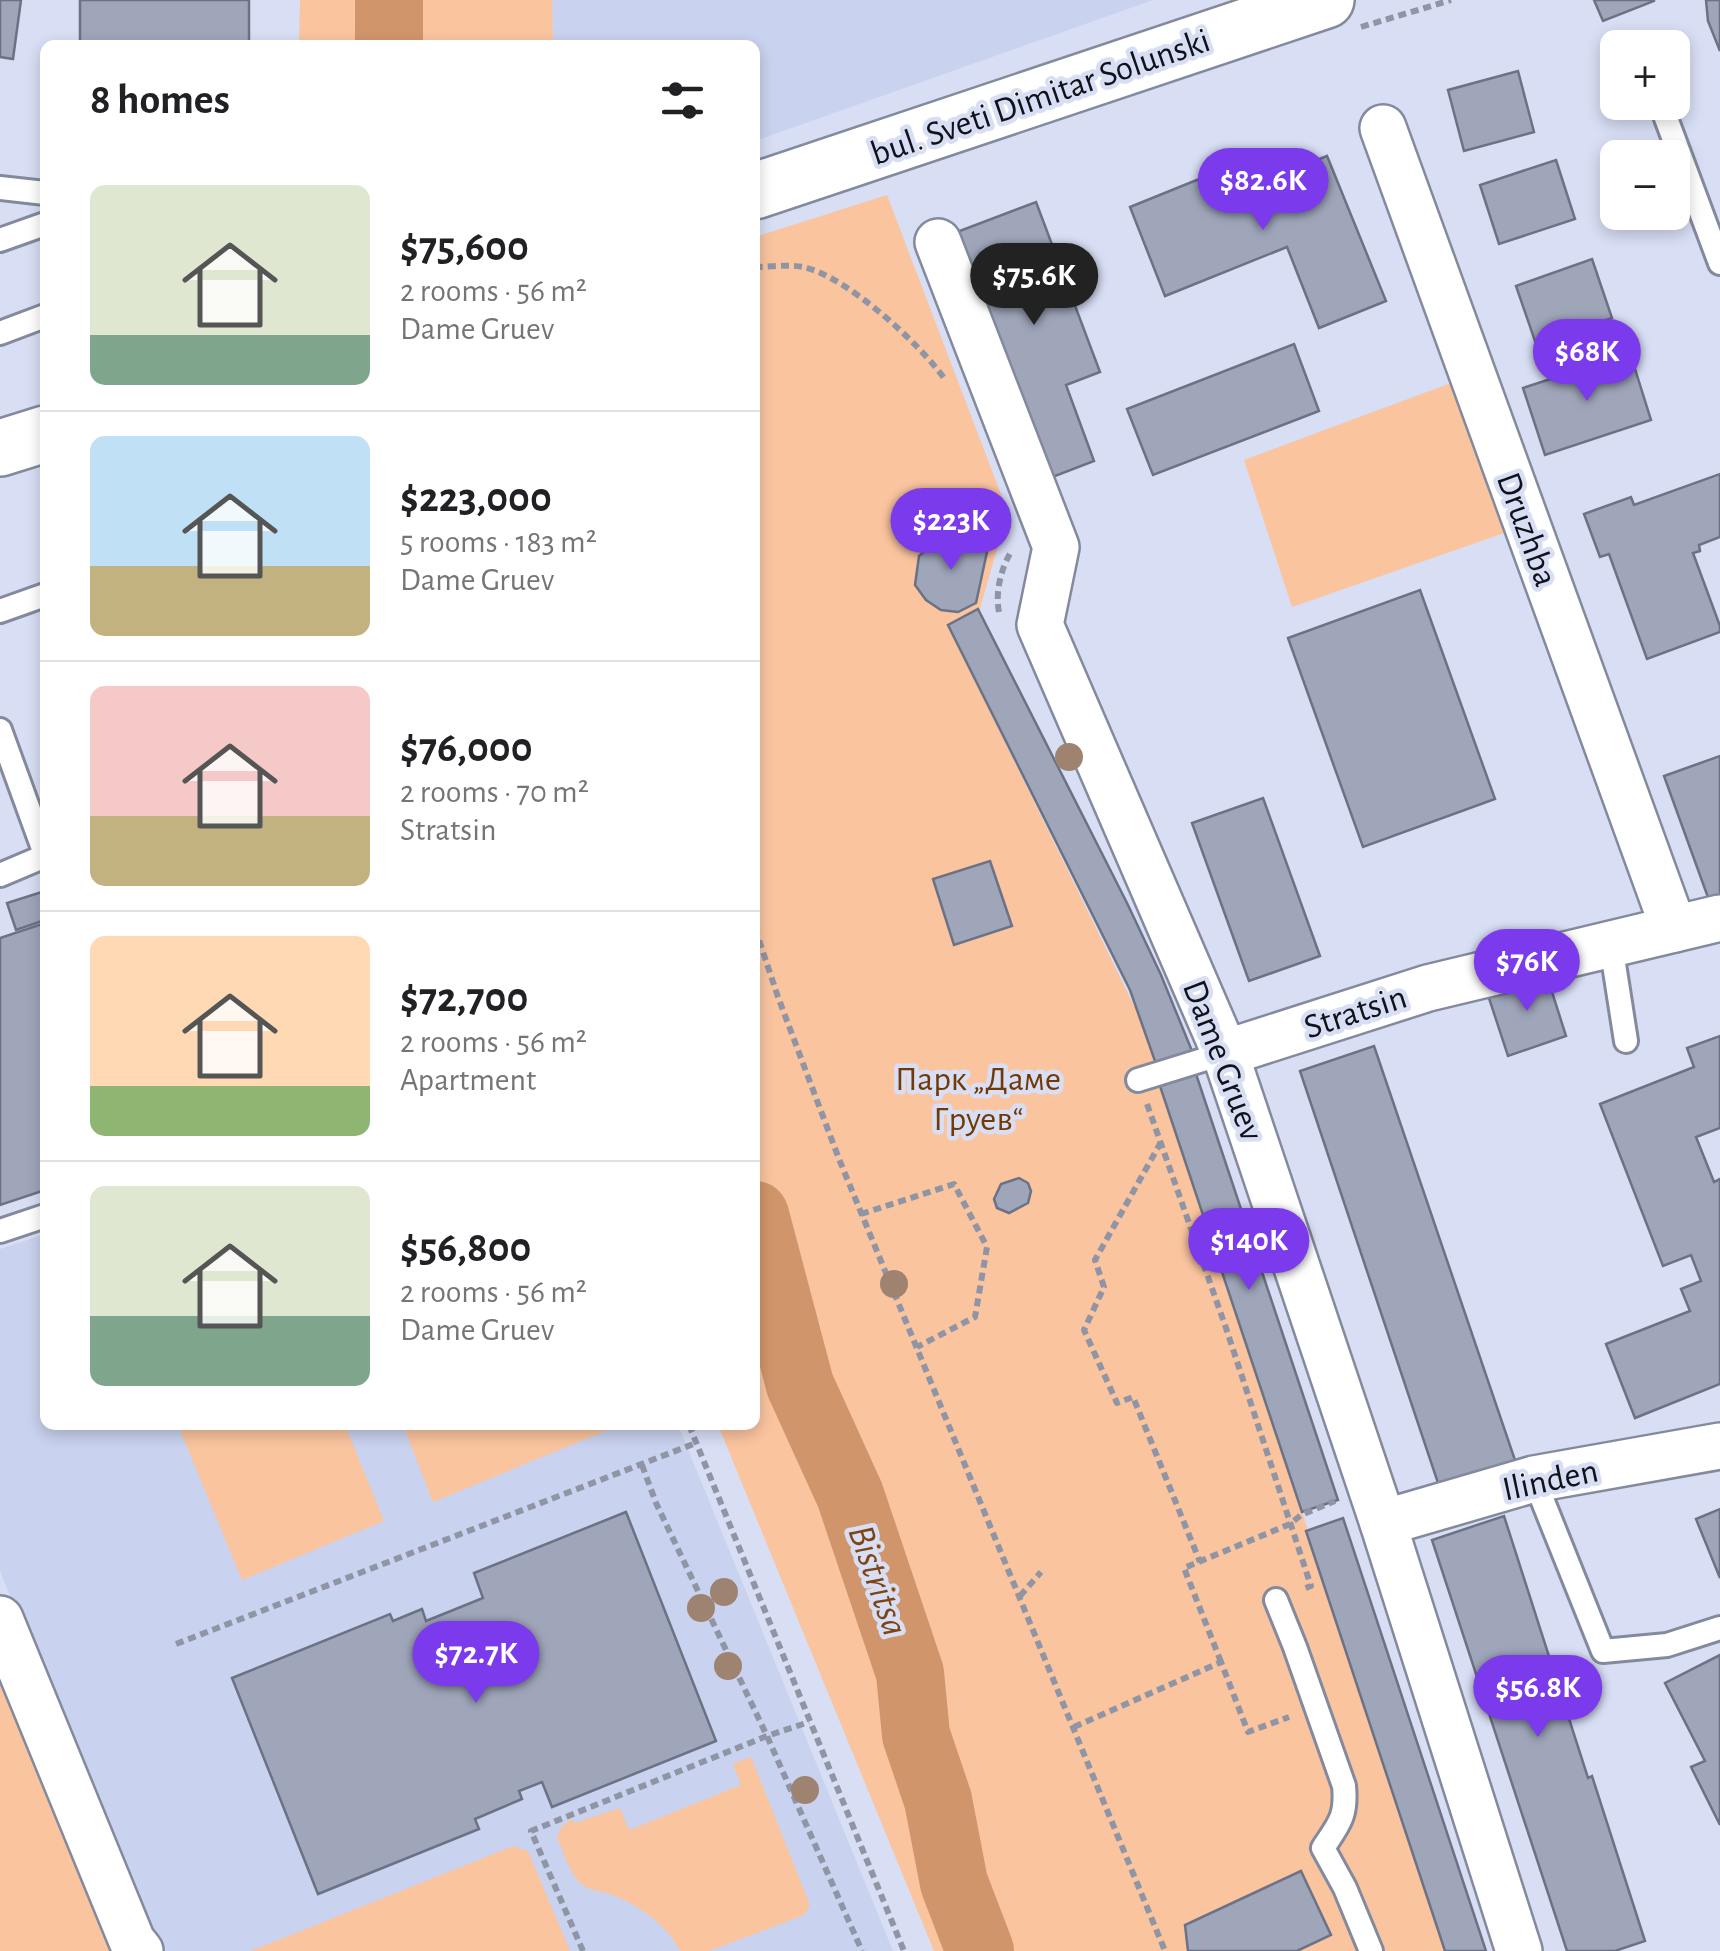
<!DOCTYPE html>
<html lang="en">
<head>
<meta charset="utf-8">
<style>
	:root { --surface:#fff; --page:#f6f6f6; --text:#202124; --muted:#757577; --line:#e0e0e0; --accent:#7c3aed }
	body { margin:0; font-family:"Alegreya Sans",sans-serif; background:var(--page); color:var(--text); height:100vh; display:flex; flex-direction:column; font-size:38px; white-space:nowrap }
	* { box-sizing:border-box; margin:0 }
	p { font-size:32px; color:var(--muted) }
	.icon { flex:none; width:55px; height:55px; fill:none; stroke:currentColor; stroke-width:2; stroke-linecap:round; stroke-linejoin:round }
	.map { position:relative; flex:1; overflow:hidden }
	.sheet { position:absolute; left:40px; top:40px; width:720px; height:1390px; display:flex; flex-direction:column; background:var(--surface); border-radius:15px; box-shadow:0 5px 15px #0003 }
	.sheet>* { flex:none }
	.buttons { position:absolute; left:1600px; top:30px; display:grid; gap:20px }
	.buttons a { display:grid; place-items:center; width:90px; height:90px; border-radius:15px; background:var(--surface); box-shadow:0 5px 15px #0003; font-size:50px }
	.price { position:absolute; translate:-50% -85px; padding:0 22px; border-radius:35px; background:var(--accent); color:#fff; font-size:32px; line-height:65px; filter:drop-shadow(0 2px 5px #0008) }
	.price::after { content:''; position:absolute; left:50%; top:60px; width:30px; height:22px; margin-left:-15px; background:inherit; clip-path:polygon(0 0,100% 0,50% 100%) }
	.price.selected { background:#222; color:#fff }
	ul { padding:0; list-style:none }
	li { display:flex; align-items:center; gap:30px; height:250px; padding:0 50px }
	li+li { border-top:2px solid var(--line) }
	li span { display:grid; place-items:center; flex:none; width:280px; height:200px; border-radius:15px; color:#555 }
	li>.icon { margin-inline-start:auto }
	span .icon { width:120px; height:120px; fill:#fffc; stroke-width:1 }
	li b { font-size:42px }
	h2 { display:flex; justify-content:space-between; align-items:center; height:120px; padding:0 50px; font-size:42px }
	.map>svg:first-child { display:block }
	.built { fill:#c9d2ee }
	.green { fill:#fac49f }
	.lines { fill:none; stroke-linecap:round; stroke-linejoin:round }
	.river { stroke:#d1956b; stroke-width:68 }
	.building { fill:#9fa6ba; stroke:#6c7285; stroke-width:2.5 }
	.lane-casing { stroke:#838a9d; stroke-width:28 }
	.street-casing { stroke:#838a9d; stroke-width:50 }
	.secondary-casing { stroke:#838a9d; stroke-width:60 }
	.path { stroke:#9095a6; stroke-width:6; stroke-dasharray:8 5; stroke-linecap:butt }
	.lane { stroke:#fff; stroke-width:22 }
	.street { stroke:#fff; stroke-width:45 }
	.secondary { stroke:#fff; stroke-width:55 }
	.tree { fill:#9f8371 }
	.labels { text-anchor:middle; stroke-width:9; stroke-linejoin:round; paint-order:stroke }
	.street-label { font-size:35px; fill:#0f1219; stroke:#d8def4 }
	.park-label { font-size:35px; fill:#713905; stroke:#d8def4 }
	.water-label { font-size:38px; font-style:italic; fill:#7d4415; stroke:#d8def4 }
</style>
</head>
<body>
<div class="map">
<svg width="1720" height="1951" viewBox="0 0 1720 1951">
	<rect width="100%" height="100%" fill="#d8def4"/>
	<g class="built">
		<path d="M552,0H1153L755,141V45H553Z"/>
		<path d="M45,1234V1425H678L893,1951H161L132,1902L0,1571V1249Z"/>
	</g>
	<g class="green">
		<path d="M300,0H552L553,45H299Z"/>
		<path d="M887,195L1007,510L1009,529L997,549L979,612L948,626L1144,1026L1445,1951H934L718,1425H755V237Z"/>
		<path d="M1459,380L1513,530L1292,607L1244,460Z"/>
		<path d="M178,1425H345L384,1521L242,1580Z"/>
		<path d="M403,1425H620L433,1502Z"/>
		<path d="M0,1677L119,1951H0Z"/>
		<path d="M751,1757L810,1905L804,1915L709,1951H680C666,1923 636,1903 607,1893C600,1891 590,1890 584,1886C571,1878 564,1852 557,1838L561,1827L571,1819L575,1823L620,1808L629,1830L741,1785L733,1764Z"/>
		<path d="M513,1846L528,1851L570,1951H251Z"/>
	</g>
	<g class="lines">
		<g class="river">
			<path d="M389,0V45"/>
			<path d="M755,1215L800,1385L850,1495L910,1673L916,1735L938,1800L954,1883L980,1951"/>
		</g>
	</g>
	<g class="building">
		<path d="M0,0H21L13,59L0,57Z"/>
		<rect x="80" y="0" width="169" height="45"/>
		<path d="M1594,0H1654V1L1603,21Z"/>
		<path d="M1706,0H1720V51L1708,21Z"/>
		<path d="M1518,71L1534,132L1464,151L1448,90Z"/>
		<path d="M1266,152L1275,177L1327,156L1386,301L1319,328L1287,247L1165,296L1130,207Z"/>
		<path d="M1556,160L1575,219L1499,244L1480,185Z"/>
		<path d="M1036,202L1100,372L1066,385L1094,461L1050,478L957,232Z"/>
		<path d="M1592,259L1612,318L1536,344L1516,286Z"/>
		<path d="M1294,344L1319,411L1153,475L1127,409Z"/>
		<path d="M1630,353L1651,420L1545,455L1523,388Z"/>
		<path d="M1720,474V537L1699,545L1700,551L1693,553L1720,626V632L1647,659L1609,554L1600,557L1584,514L1631,497L1634,505Z"/>
		<path d="M958,533L977,542L987,552L976,603L958,612L941,610L926,600L915,585L919,556L938,540Z"/>
		<path d="M1420,590L1495,799L1363,847L1288,638Z"/>
		<path d="M978,609L1127,903L1161,975L1192,1051L1156,1064L1130,990L948,625Z"/>
		<path d="M1720,756V912L1714,914L1664,776Z"/>
		<path d="M1263,798L1320,956L1249,981L1192,823Z"/>
		<path d="M990,861L1012,926L954,945L933,879Z"/>
		<path d="M45,891V920L16,930L7,903Z"/>
		<path d="M45,923V1190L0,1205V938Z"/>
		<path d="M1546,973L1566,1036L1508,1056L1487,992Z"/>
		<path d="M1720,1036V1128L1696,1137L1714,1182L1720,1179V1384L1635,1418L1606,1344L1690,1311L1681,1289L1701,1281L1691,1255L1663,1266L1600,1104L1694,1067L1687,1048Z"/>
		<path d="M1374,1046L1517,1466L1441,1492L1300,1071Z"/>
		<path d="M1196,1074L1338,1500L1302,1512L1160,1086Z"/>
		<path d="M1019,1178L1028,1183L1031,1191L1028,1203L1009,1213L997,1208L994,1199L1001,1184Z"/>
		<path d="M1720,1509V1578L1696,1519Z"/>
		<path d="M626,1512L716,1741L552,1807L542,1782L519,1791L522,1799L475,1819L479,1829L318,1894L232,1678L390,1614L393,1621L422,1609L426,1621L483,1598L474,1573Z"/>
		<path d="M1504,1516L1588,1778L1592,1776L1645,1941L1615,1951H1567L1432,1540Z"/>
		<path d="M1343,1518L1486,1951H1445L1306,1531Z"/>
		<path d="M1720,1655V1825L1691,1767L1705,1761L1665,1683Z"/>
		<path d="M1301,1871L1331,1935L1297,1951H1188L1185,1925Z"/>
	</g>
	<g class="lines">
		<defs>
			<g id="lane">
				<path d="M1660,102L1720,263"/>
				<path d="M0,188L45,193"/>
				<path d="M0,240L45,224"/>
				<path d="M0,333L45,316"/>
				<path d="M0,611L45,595"/>
				<path d="M0,730L45,854"/>
				<path d="M0,875L45,856"/>
				<path d="M1611,945L1626,1041"/>
				<path d="M1138,1080L1225,1053"/>
				<path d="M0,1231L45,1216"/>
				<path d="M1534,1479L1603,1651L1667,1645L1720,1628"/>
				<path d="M1276,1600L1295,1647L1344,1786C1347,1816 1339,1824 1323,1848L1345,1888L1371,1951"/>
			</g>
			<g id="street">
				<path d="M1383,128L1674,929"/>
				<path d="M938,242L1056,547L1040,625L1225,1053L1383,1523L1519,1951"/>
				<path d="M1225,1053L1428,988L1720,918"/>
				<path d="M1383,1523L1534,1479L1720,1446"/>
				<path d="M0,1619L132,1941L140,1951"/>
			</g>
			<g id="secondary">
				<path d="M755,191L1326,0"/>
				<path d="M0,448L45,434"/>
			</g>
		</defs>
		<use href="#lane" class="lane-casing"/>
		<use href="#street" class="street-casing"/>
		<use href="#secondary" class="secondary-casing"/>
		<g class="path">
			<path d="M1361,27L1451,0"/>
			<path d="M755,267C770,267 788,264 803,267C846,276 918,342 944,378"/>
			<path d="M999,612C995,593 1001,568 1011,552"/>
			<path d="M755,928L778,997L839,1159L1165,1951"/>
			<path d="M1147,1104L1226,1328L1311,1586L1303,1589"/>
			<path d="M1161,1142L1095,1260L1104,1287L1084,1330L1117,1403L1133,1397L1200,1562"/>
			<path d="M861,1214L954,1184L987,1247L975,1317L917,1347"/>
			<path d="M689,1425L904,1951"/>
			<path d="M642,1465L656,1503L767,1736L862,1951"/>
			<path d="M1020,1596L1041,1572"/>
			<path d="M176,1644L696,1443"/>
			<path d="M1221,1662L1184,1568L1290,1524L1301,1515L1335,1501"/>
			<path d="M1074,1727L1221,1662L1248,1732L1289,1717"/>
			<path d="M583,1951L531,1831L767,1736L809,1722"/>
		</g>
		<use href="#lane" class="lane"/>
		<use href="#street" class="street"/>
		<use href="#secondary" class="secondary"/>
	</g>
	<g class="tree">
		<circle cx="1069" cy="757" r="14"/>
		<circle cx="894" cy="1284" r="14"/>
		<circle cx="724" cy="1592" r="14"/>
		<circle cx="701" cy="1608" r="14"/>
		<circle cx="728" cy="1666" r="14"/>
		<circle cx="805" cy="1790" r="14"/>
	</g>
	<g class="labels">
		<g class="street-label">
			<text transform="translate(1040 96) rotate(-19)" y="12">bul. Sveti Dimitar Solunski</text>
			<text transform="translate(1528 529) rotate(70)" y="12">Druzhba</text>
			<text transform="translate(1355 1011) rotate(-18)" y="12">Stratsin</text>
			<text transform="translate(1224 1060) rotate(69)" y="12">Dame Gruev</text>
			<text transform="translate(1550 1479) rotate(-12)" y="12">Ilinden</text>
		</g>
		<g class="park-label">
			<text x="978" y="1090">Парк „Даме<tspan x="978" dy="40">Груев“</tspan></text>
		</g>
		<g class="water-label">
			<text transform="translate(879 1580) rotate(71)" y="13">Bistritsa</text>
		</g>
	</g>
</svg>
<div class="buttons">
<a>+</a>
<a>−</a>
</div>
<b class="price" style="left:1263px;top:233px">$82.6K</b>
<b class="price selected" style="left:1034px;top:328px">$75.6K</b>
<b class="price" style="left:1587px;top:404px">$68K</b>
<b class="price" style="left:951px;top:573px">$223K</b>
<b class="price" style="left:1527px;top:1014px">$76K</b>
<b class="price" style="left:1249px;top:1293px">$140K</b>
<b class="price" style="left:476px;top:1706px">$72.7K</b>
<b class="price" style="left:1538px;top:1740px">$56.8K</b>
<section class="sheet">
<h2>8 homes<svg class="icon" aria-label="filters" viewBox="0 0 24 24"><path d="M4 7h16M4 17h16"/><circle cx="9" cy="7" r="2"/><circle cx="15" cy="17" r="2"/></svg></h2>
<ul>
<li><span style="background:linear-gradient(#dfe7d0 75%,#7fa58c 0)"><svg class="icon" aria-label="home" viewBox="0 0 24 24"><path d="M3 11l9-7 9 7M6 9v11h12V9"/></svg></span><div><b>$75,600</b><p>2 rooms · 56 m²</p><p>Dame Gruev</p></div></li>
<li><span style="background:linear-gradient(#bfe0f5 65%,#c2b280 0)"><svg class="icon" aria-label="home" viewBox="0 0 24 24"><path d="M3 11l9-7 9 7M6 9v11h12V9"/></svg></span><div><b>$223,000</b><p>5 rooms · 183 m²</p><p>Dame Gruev</p></div></li>
<li><span style="background:linear-gradient(#f6c9c9 65%,#c2b280 0)"><svg class="icon" aria-label="home" viewBox="0 0 24 24"><path d="M3 11l9-7 9 7M6 9v11h12V9"/></svg></span><div><b>$76,000</b><p>2 rooms · 70 m²</p><p>Stratsin</p></div></li>
<li><span style="background:linear-gradient(#ffd9b3 75%,#8fb573 0)"><svg class="icon" aria-label="home" viewBox="0 0 24 24"><path d="M3 11l9-7 9 7M6 9v11h12V9"/></svg></span><div><b>$72,700</b><p>2 rooms · 56 m²</p><p>Apartment</p></div></li>
<li><span style="background:linear-gradient(#dfe7d0 65%,#7fa58c 0)"><svg class="icon" aria-label="home" viewBox="0 0 24 24"><path d="M3 11l9-7 9 7M6 9v11h12V9"/></svg></span><div><b>$56,800</b><p>2 rooms · 56 m²</p><p>Dame Gruev</p></div></li>
</ul>
</section>
</div>
</body>
</html>
